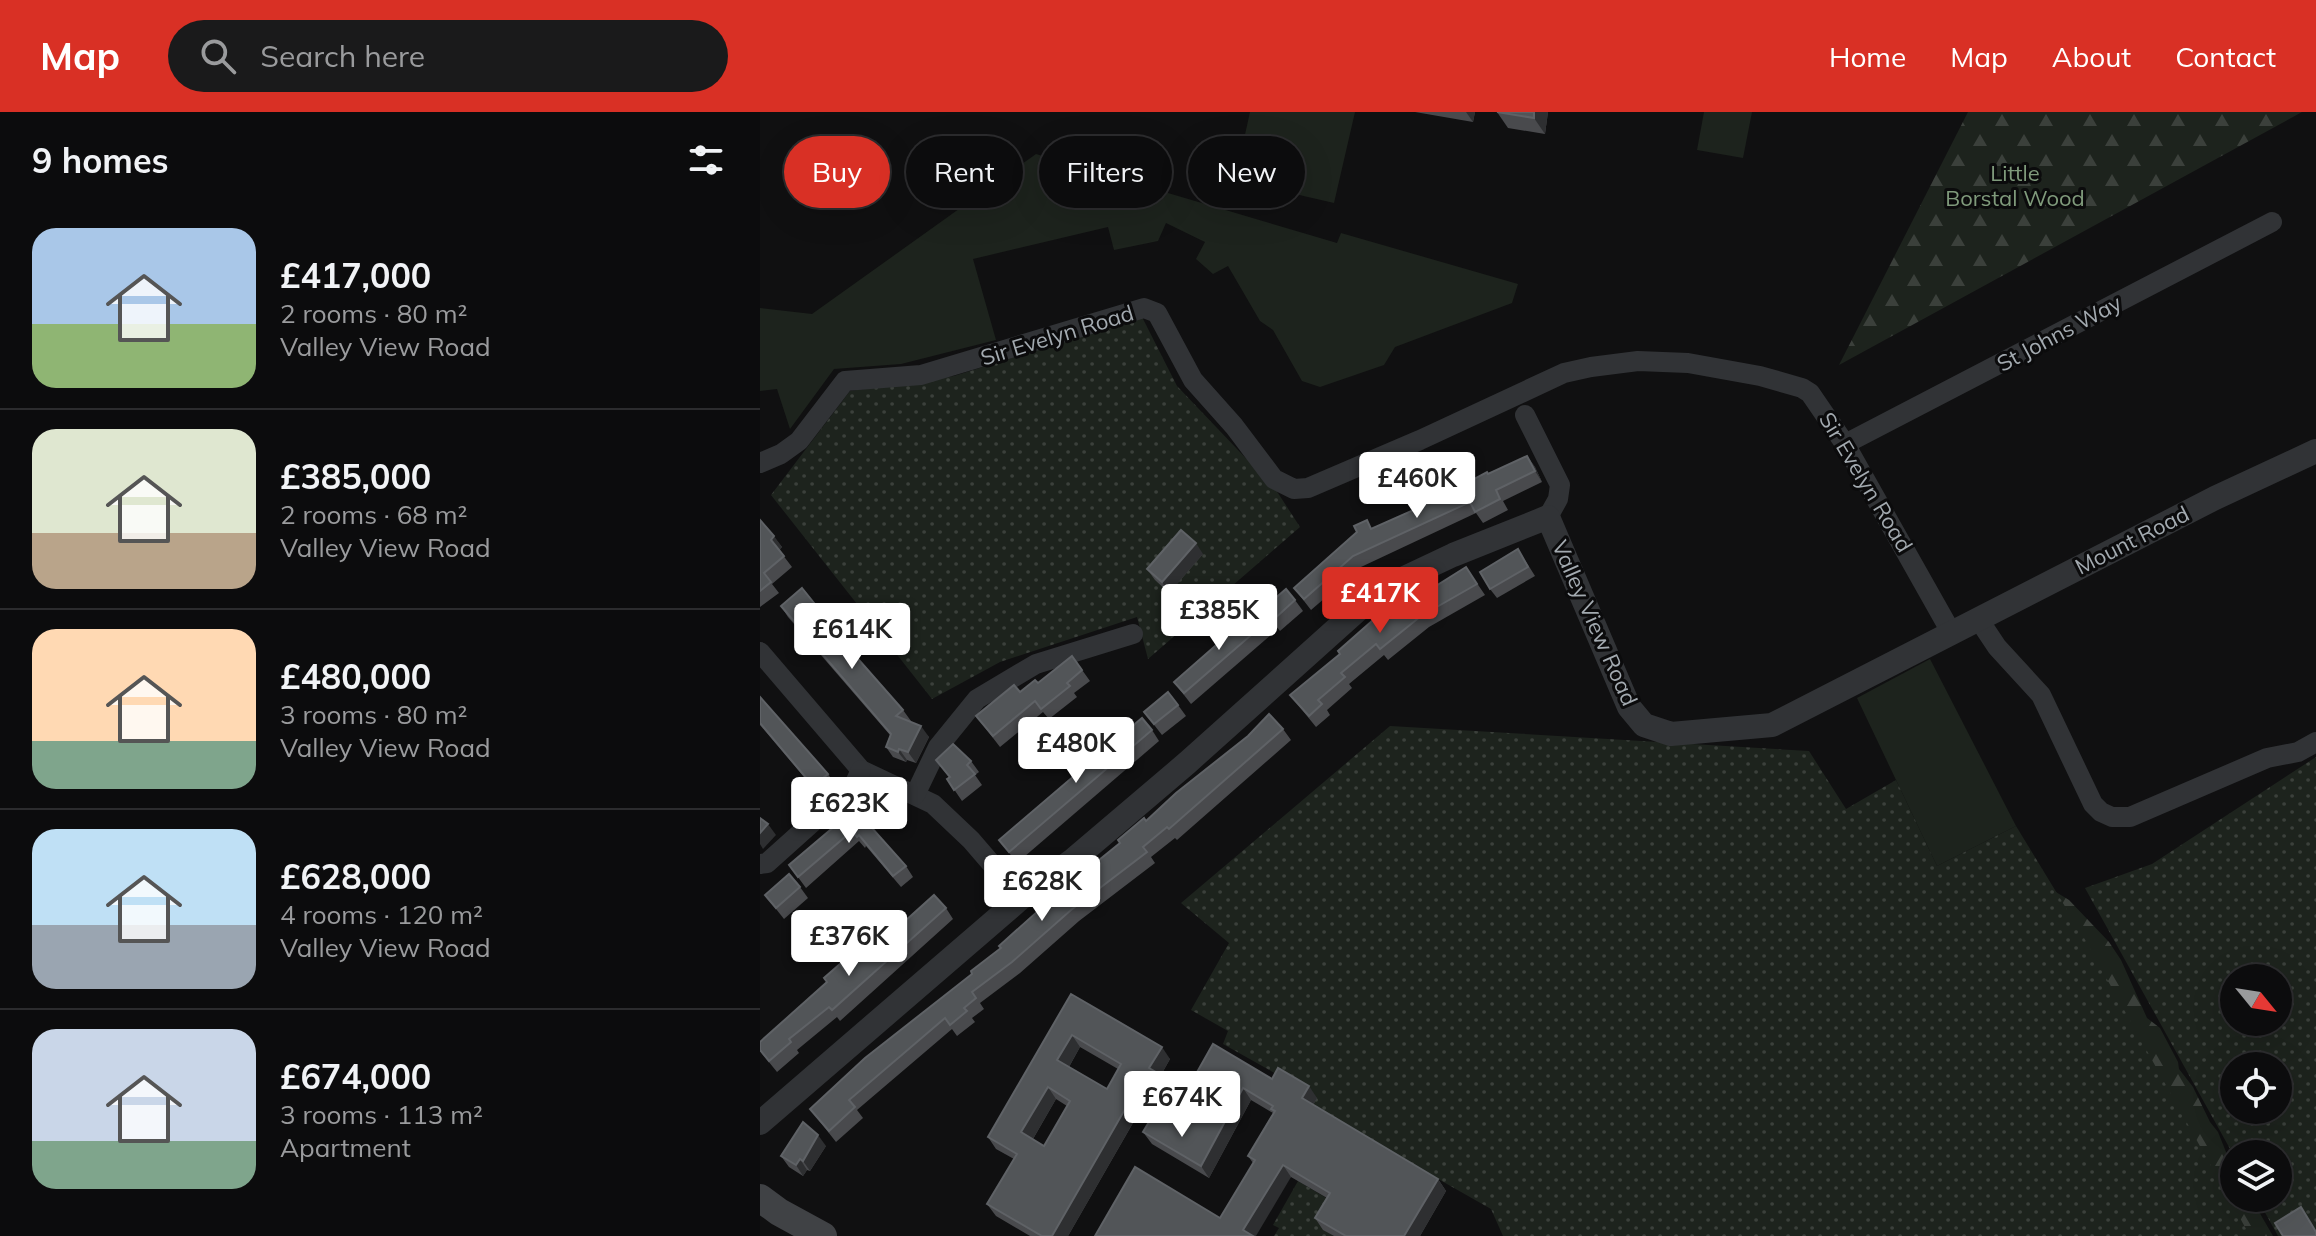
<!DOCTYPE html>
<html lang="en">
<head>
<meta charset="utf-8">
<style>
	:root { --surface:#0c0c0d; --page:#1a1a1b; --text:#f1f3f6; --muted:#9a9b9d; --line:#2c2c2e; --accent:#d93025 }
	body { margin:0; font-family:Mulish,sans-serif; background:var(--page); color:var(--text); height:100vh; display:flex; flex-direction:column; font-size:30px; white-space:nowrap }
	* { box-sizing:border-box; margin:0 }
	p { font-size:26px; color:var(--muted) }
	.icon { flex:none; width:44px; height:44px; fill:none; stroke:currentColor; stroke-width:2; stroke-linecap:round; stroke-linejoin:round }
	.map { position:relative; flex:1; overflow:hidden }
	.side { display:flex; flex-direction:column; background:var(--surface); width:760px }
	.side>* { flex:none }
	.banner { position:absolute; left:24px; top:24px; width:760px; height:72px; display:flex; gap:16px }
	.needle { width:52px; rotate:120deg }
	.controls { position:absolute; left:1460px; top:852px; display:grid; gap:16px }
	.controls a { display:grid; place-items:center; width:72px; height:72px; border-radius:50%; background:var(--surface); box-shadow:0 8px 32px #0002,0 0 0 2px var(--line); font-size:40px }
	.price { position:absolute; translate:-50% -68px; padding:0 18px; border-radius:8px; background:#fff; color:#222; font-size:26px; line-height:52px; filter:drop-shadow(0 2px 4px #0008) }
	.price::after { content:''; position:absolute; left:50%; top:48px; width:24px; height:18px; margin-left:-12px; background:inherit; clip-path:polygon(0 0,100% 0,50% 100%) }
	.price.on { background:var(--accent); color:#fff }
	ul { padding:0; list-style:none }
	li { display:flex; align-items:center; gap:24px; height:200px; padding:0 32px }
	li+li { border-top:2px solid var(--line) }
	li span { display:grid; place-items:center; flex:none; width:224px; height:160px; border-radius:24px; color:#555 }
	li>.icon { margin-inline-start:auto }
	span .icon { width:96px; height:96px; fill:#fffc; stroke-width:1 }
	li b { font-size:34px }
	h2 { display:flex; justify-content:space-between; align-items:center; height:96px; padding:0 32px; font-size:34px }
	.chip { padding:0 28px; border-radius:36px; background:var(--surface); box-shadow:0 8px 32px #0002,0 0 0 2px var(--line); font-size:28px; line-height:72px }
	.chip.on { background:var(--accent); color:#fff }
	header { display:flex; align-items:center; gap:48px; box-sizing:border-box; height:112px; padding:0 40px; background:var(--accent); color:#fff }
	header strong { font-size:38px }
	nav { display:flex; gap:44px; margin-inline-start:auto; font-size:28px }
	.search { width:560px; height:72px; background:var(--page); display:flex; align-items:center; gap:20px; box-sizing:border-box; padding:0 28px; border-radius:44px; color:var(--muted); font-size:30px }
	main { display:flex; flex:1; min-height:0 }
	.map>svg:first-child { display:block }
	.grass { fill:#1d231d }
	.forest { fill:url(#forest-firs) }
	.park { fill:url(#park-dots); fill-rule:evenodd }
	.lines { fill:none; stroke-linecap:round; stroke-linejoin:round }
	.minor { stroke:#313336; stroke-width:20 }
	.tertiary { stroke:#313336; stroke-width:24 }
	.secondary { stroke:#404245; stroke-width:28 }
	.wall { fill:#494a4d; fill-rule:evenodd }
	.shaded-wall { fill:#2e2f31 }
	.building { fill:#525558; stroke:#5f6266; stroke-width:2; fill-rule:evenodd }
	.labels { text-anchor:middle; stroke-width:6; stroke-linejoin:round; paint-order:stroke }
	.park-label { font-size:22px; fill:#7f9a7b; stroke:#0b0b0c }
	.street-label { font-size:22px; fill:#a3aab0; stroke:#0b0b0c }
</style>
</head>
<body>
<header>
<strong>Map</strong>
<div class="search"><svg class="icon" aria-label="search" viewBox="0 0 24 24"><circle cx="10" cy="10" r="6"/><path d="M15 15l6 6"/></svg>Search here</div>
<nav><a>Home</a><a>Map</a><a>About</a><a>Contact</a></nav>
</header>
<main>
<section class="side">
<h2>9 homes<svg class="icon" aria-label="filters" viewBox="0 0 24 24"><path d="M4 7h16M4 17h16"/><circle cx="9" cy="7" r="2"/><circle cx="15" cy="17" r="2"/></svg></h2>
<ul>
<li><span style="background:linear-gradient(#a9c7e8 60%,#8fb573 0)"><svg class="icon" aria-label="home" viewBox="0 0 24 24"><path d="M3 11l9-7 9 7M6 9v11h12V9"/></svg></span><div><b>£417,000</b><p>2 rooms · 80 m²</p><p>Valley View Road</p></div></li>
<li><span style="background:linear-gradient(#dfe7d0 65%,#b9a48a 0)"><svg class="icon" aria-label="home" viewBox="0 0 24 24"><path d="M3 11l9-7 9 7M6 9v11h12V9"/></svg></span><div><b>£385,000</b><p>2 rooms · 68 m²</p><p>Valley View Road</p></div></li>
<li><span style="background:linear-gradient(#ffd9b3 70%,#7fa58c 0)"><svg class="icon" aria-label="home" viewBox="0 0 24 24"><path d="M3 11l9-7 9 7M6 9v11h12V9"/></svg></span><div><b>£480,000</b><p>3 rooms · 80 m²</p><p>Valley View Road</p></div></li>
<li><span style="background:linear-gradient(#bfe0f5 60%,#9aa5b1 0)"><svg class="icon" aria-label="home" viewBox="0 0 24 24"><path d="M3 11l9-7 9 7M6 9v11h12V9"/></svg></span><div><b>£628,000</b><p>4 rooms · 120 m²</p><p>Valley View Road</p></div></li>
<li><span style="background:linear-gradient(#c9d6e8 70%,#7fa58c 0)"><svg class="icon" aria-label="home" viewBox="0 0 24 24"><path d="M3 11l9-7 9 7M6 9v11h12V9"/></svg></span><div><b>£674,000</b><p>3 rooms · 113 m²</p><p>Apartment</p></div></li>
</ul>
</section>
<div class="map">
<svg width="1556" height="1124" viewBox="0 0 1556 1124">
	<defs>
		<pattern id="forest-firs" width="22" height="20" patternUnits="userSpaceOnUse" patternTransform="scale(2)"><rect width="22" height="20" fill="#1d231d"/><path d="M5 1l3.5 6h-7zM16 11l3.5 6h-7z" fill="#3b403b"/></pattern>
		<pattern id="park-dots" width="8" height="8" patternUnits="userSpaceOnUse" patternTransform="scale(2)"><rect width="8" height="8" fill="#1d231d"/><path d="M2 2h.1M6 6h.1" fill="none" stroke="#3b403b" stroke-width="1.8" stroke-linecap="round"/></pattern>
	</defs>
	<rect width="100%" height="100%" fill="#101011"/>
	<g class="grass">
		<path d="M490,0H595L574,91L475,68Z"/>
		<path d="M944,0H992L983,46L937,38Z"/>
		<path d="M276,42L577,131L581,121L758,172L752,191L635,235L624,253L560,275L542,269L513,218L500,209L468,154L453,162L436,147L445,130L406,111L398,129L354,138L348,115L213,147L236,228L141,252L74,257L30,317L17,277L0,279V196L52,202Z"/>
		<path d="M1170,547L1256,714L1177,754L1097,586Z"/>
	</g>
	<g class="forest">
		<path d="M1208,0H1542L1079,253Z"/>
		<path d="M1286,774L1309,788L1349,830L1361,848L1387,906L1400,916L1418,950L1419,957L1433,975L1450,1010L1458,1020L1468,1045L1474,1051V1086H1491L1513,1124H1480Z"/>
	</g>
	<g class="park">
		<path d="M382,205L417,274L516,378L540,415L388,547L377,505L240,550L172,587L11,383L90,279L194,264Z"/>
		<path d="M630,614L1049,639L1086,697L1136,668L1177,754L1256,714L1323,824L1490,1124H743L731,1097L569,1005L566,1009L527,968L463,932L468,919L431,898L469,831L421,791Z"/>
		<path d="M1556,645V1124H1518L1497,1086H1518V1042L1474,1044L1325,776L1392,752ZM1474,866H1518V910H1474ZM1474,954H1518V998H1474Z"/>
		<path d="M538,1069L578,1093L564,1118L574,1124H514L519,1116L513,1113Z"/>
	</g>
	<g class="lines">
		<g class="minor">
			<path d="M765,303L800,373L798,387L788,405"/>
			<path d="M1085,332L1512,110"/>
			<path d="M0,351L21,342L39,329L85,269L161,263L384,196L397,201L433,268L474,314L514,367L534,377L548,376L660,328L804,261L831,255L878,249L928,251L1000,264L1042,276L1050,281L1085,332L1191,520"/>
			<path d="M1219,508L1237,535L1281,583L1333,692L1341,700L1352,705H1370L1507,646L1538,640L1556,630"/>
			<path d="M0,540L101,658L173,692L211,728L261,786"/>
			<path d="M155,683L178,635L217,587L276,552L373,522"/>
			<path d="M0,752L7,751L94,673L101,658"/>
		</g>
		<path class="tertiary" d="M0,1011L261,786L313,748L427,651L621,477L693,443L788,405L869,595L884,613L911,622L1012,613L1455,386L1556,339"/>
		<path class="secondary" d="M0,1086L19,1100L63,1124"/>
	</g>
	<g class="wall">
		<path d="M655,0H715L713,10Z"/>
		<path d="M737,0H788L785,22L748,16Z"/>
		<path d="M767,344L775,355L782,370L743,389L748,398L723,411L716,401L601,455L551,498L534,476L613,416L703,376Z"/>
		<path d="M0,408L22,435L19,438L32,455L12,472L19,481L0,495Z"/>
		<path d="M758,437L775,464L737,486L730,477Z"/>
		<path d="M443,442L409,481L395,468L387,457Z"/>
		<path d="M706,455L725,483L669,515L628,548L624,543L589,572L592,576L567,598L570,603L556,615L530,583L671,477Z"/>
		<path d="M535,488L543,499L520,519L503,497Z"/>
		<path d="M21,494L58,496L66,506L64,508L143,598L151,609H150L169,625L156,651L147,648L146,650L133,645L126,635L130,623L28,505Z"/>
		<path d="M504,512L512,522L431,592L414,570Z"/>
		<path d="M312,544L330,569L314,581L317,585L289,607L283,600L240,635L216,604L278,571Z"/>
		<path d="M0,585L68,662L75,672L61,685L0,613Z"/>
		<path d="M418,593L426,604L402,623L384,600Z"/>
		<path d="M523,617L531,628L417,728L415,726L391,745L395,751L319,809L260,861L220,891L224,897L212,906L215,910L197,924L192,917L97,998L103,1006L76,1030L50,997L212,862L386,709Z"/>
		<path d="M392,618L399,629L257,751L239,728Z"/>
		<path d="M176,648L211,649L219,660L215,663L222,673L202,689L187,667L189,665Z"/>
		<path d="M95,697L146,754L153,765L141,775L106,734L105,736L99,729L46,776L29,753Z"/>
		<path d="M40,775L48,786L24,807L5,783Z"/>
		<path d="M186,796L193,807L80,909L77,905L37,938L39,941L17,960L0,939V930L84,857L114,837Z"/>
		<path d="M311,882L410,947L401,963L427,978L512,967L557,986L553,993L678,1067L686,1079L660,1124H574L563,1118L555,1106L567,1086L531,1065L460,1106L493,1051L488,1044L513,1001L491,988L449,1066L392,1032L383,1020L389,1011L377,1004L308,1124H270L236,1104L227,1092L254,1047L236,1037L228,1025ZM320,935L358,957L347,977L309,955ZM296,987L307,994L284,1034L273,1027Z"/>
		<path d="M66,1034L50,1059L47,1058L43,1064L29,1055L21,1044Z"/>
	</g>
	<g class="shaded-wall">
		<path d="M706,0H715L713,10Z"/>
		<path d="M774,0H788L785,22L774,6Z"/>
		<path d="M767,344L775,355L782,370L775,359Z"/>
		<path d="M14,424L22,435L19,439L11,428Z"/>
		<path d="M436,431L443,442L409,481L402,470Z"/>
		<path d="M161,614L169,625L156,651L148,640Z"/>
		<path d="M139,637L147,648L146,650L138,640Z"/>
		<path d="M8,712L16,723L3,737L0,732V721Z"/>
		<path d="M312,923L320,935L306,960L297,948Z"/>
		<path d="M402,935L410,947L398,968L389,956Z"/>
		<path d="M549,974L557,986L550,998L542,986Z"/>
		<path d="M288,975L296,987L270,1032L261,1020Z"/>
		<path d="M483,976L491,988L449,1066L441,1054Z"/>
		<path d="M368,992L377,1004L308,1124H292Z"/>
		<path d="M58,1023L66,1034L50,1059L43,1049Z"/>
		<path d="M40,1047L47,1058L43,1064L36,1053Z"/>
		<path d="M523,1053L531,1065L496,1124H487L483,1118Z"/>
		<path d="M678,1067L686,1079L660,1124H644Z"/>
	</g>
	<g class="building">
		<path d="M737,0H774V6Z"/>
		<path d="M767,344L775,359L736,378L740,387L715,400L710,390L593,444L544,487L534,476L597,420L594,414L607,408L611,417L703,376L701,374L727,360L728,362Z"/>
		<path d="M0,408L14,424L11,428L24,444L4,461L11,470L0,479Z"/>
		<path d="M421,418L436,431L402,470L387,457Z"/>
		<path d="M758,437L768,455L730,477L720,460Z"/>
		<path d="M706,455L717,472L661,504L620,537L616,532L581,561L585,565L558,588L562,592L549,604L530,583L580,542L578,539L630,493L668,472L671,477Z"/>
		<path d="M42,476L58,496L55,498L143,598L136,604L161,614L148,640L139,637L138,640L126,635L131,622L21,494Z"/>
		<path d="M526,477L535,488L513,508L503,497Z"/>
		<path d="M494,500L504,512L424,581L414,570Z"/>
		<path d="M312,544L322,558L307,571L310,574L281,597L275,589L233,624L216,604L254,573L260,580L275,568L278,571Z"/>
		<path d="M408,580L418,593L394,612L384,600Z"/>
		<path d="M0,585L68,662L53,674L0,611Z"/>
		<path d="M509,602L523,617L409,717L407,715L383,735L387,740L311,798L252,850L212,880L216,886L204,896L207,899L190,913L185,906L89,988L95,995L69,1019L50,997L105,946L212,862L211,859L241,836L239,834L297,782L360,731L358,728L384,706L386,709L416,681L488,624Z"/>
		<path d="M382,606L392,618L249,740L239,728Z"/>
		<path d="M193,632L211,649L207,653L215,662L194,678L187,667L190,665L176,648Z"/>
		<path d="M95,697L146,754L133,764L99,723L97,725L92,719L38,765L29,753Z"/>
		<path d="M0,706L8,712L0,721Z"/>
		<path d="M29,762L40,775L16,796L5,783Z"/>
		<path d="M174,783L186,796L72,898L69,895L29,927L31,930L9,949L0,938V930L67,870L64,866L80,852L84,857L111,833L114,837Z"/>
		<path d="M311,882L402,935L389,956L427,978L453,932L512,967L518,956L549,974L542,986L678,1067L644,1124H586L555,1106L570,1081L523,1053L483,1118L493,1124H335L375,1055L460,1106L495,1048L488,1044L515,999L511,997L513,994L483,976L441,1054L383,1020L392,1005L368,992L292,1124H282L227,1092L257,1042L228,1025ZM312,923L361,952L347,977L297,948ZM288,975L310,989L284,1034L261,1020Z"/>
		<path d="M43,1010L58,1023L43,1049L40,1047L36,1053L21,1044Z"/>
		<path d="M1541,1095L1556,1120V1124H1523L1515,1111Z"/>
	</g>
	<g class="labels">
		<g class="park-label">
			<text x="1255" y="69">Little<tspan x="1255" dy="25">Borstal Wood</tspan></text>
		</g>
		<g class="street-label">
			<text transform="translate(1299 221) rotate(-28)" y="8">St Johns Way</text>
			<text transform="translate(297 223) rotate(-17)" y="8">Sir Evelyn Road</text>
			<text transform="translate(1106 370) rotate(59)" y="8">Sir Evelyn Road</text>
			<text transform="translate(1372 428) rotate(-27)" y="8">Mount Road</text>
			<text transform="translate(835 511) rotate(66)" y="8">Valley View Road</text>
		</g>
	</g>
</svg>
<div class="controls">
<a><svg class="needle" viewBox="-14 -14 28 28"><path d="M0-13l5 13h-10z" fill="#e53935"/><path d="M0 13l5-13h-10z" fill="#9a9b9d"/></svg></a>
<a><svg class="icon" aria-label="locate" viewBox="0 0 24 24"><circle cx="12" cy="12" r="6"/><path d="M12 2v4M12 18v4M2 12h4M18 12h4"/></svg></a>
<a><svg class="icon" aria-label="layers" viewBox="0 0 24 24"><path d="M12 4l9 5-9 5-9-5zM3 14l9 5 9-5"/></svg></a>
</div>
<b class="price" style="left:657px;top:408px">£460K</b>
<b class="price on" style="left:620px;top:523px">£417K</b>
<b class="price" style="left:459px;top:540px">£385K</b>
<b class="price" style="left:92px;top:559px">£614K</b>
<b class="price" style="left:316px;top:673px">£480K</b>
<b class="price" style="left:89px;top:733px">£623K</b>
<b class="price" style="left:282px;top:811px">£628K</b>
<b class="price" style="left:89px;top:866px">£376K</b>
<b class="price" style="left:422px;top:1027px">£674K</b>
<div class="banner">
<a class="chip on">Buy</a>
<a class="chip">Rent</a>
<a class="chip">Filters</a>
<a class="chip">New</a>
</div>
</div>
</main>
</body>
</html>
